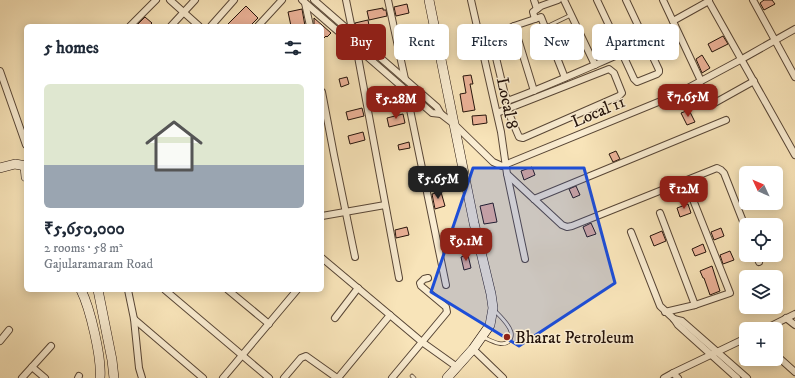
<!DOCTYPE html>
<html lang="en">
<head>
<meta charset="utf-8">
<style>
	:root { --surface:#fff; --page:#f2f2f3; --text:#1f2937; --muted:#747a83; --line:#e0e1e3; --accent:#8f2418 }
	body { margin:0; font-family:"IM FELL DW Pica",serif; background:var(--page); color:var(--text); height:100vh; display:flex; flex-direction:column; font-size:15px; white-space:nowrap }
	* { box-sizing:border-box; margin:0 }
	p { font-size:13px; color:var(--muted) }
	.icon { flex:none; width:22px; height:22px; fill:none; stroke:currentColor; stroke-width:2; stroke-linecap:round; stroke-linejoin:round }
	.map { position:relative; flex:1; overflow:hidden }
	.panel { position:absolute; left:24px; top:24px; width:300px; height:268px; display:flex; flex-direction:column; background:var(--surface); border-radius:6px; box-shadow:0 2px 10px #0003 }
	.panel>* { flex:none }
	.hud { position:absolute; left:336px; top:24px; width:380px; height:36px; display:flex; gap:8px }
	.needle { width:26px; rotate:314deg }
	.buttons { position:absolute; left:739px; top:166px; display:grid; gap:8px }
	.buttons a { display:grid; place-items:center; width:44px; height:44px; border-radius:6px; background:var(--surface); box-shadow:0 2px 10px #0003; font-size:20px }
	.price { position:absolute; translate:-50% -34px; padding:0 9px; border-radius:8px; background:var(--accent); color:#fff; font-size:13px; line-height:26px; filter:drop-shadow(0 1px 2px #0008) }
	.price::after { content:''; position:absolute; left:50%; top:24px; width:12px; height:9px; margin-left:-6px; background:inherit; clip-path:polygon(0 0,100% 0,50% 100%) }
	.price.active { background:#222; color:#fff }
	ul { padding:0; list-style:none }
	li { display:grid; align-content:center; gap:8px; height:212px; padding:0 20px }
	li+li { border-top:1px solid var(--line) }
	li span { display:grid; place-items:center; height:124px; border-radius:6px; color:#555 }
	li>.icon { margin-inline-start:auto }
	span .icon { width:72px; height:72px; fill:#fffc; stroke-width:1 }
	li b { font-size:17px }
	h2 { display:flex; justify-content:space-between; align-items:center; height:48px; padding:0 20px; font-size:17px }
	.tag { padding:0 14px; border-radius:6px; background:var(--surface); box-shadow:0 2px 10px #0003; font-size:14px; line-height:36px }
	.tag.active { background:var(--accent); color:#fff }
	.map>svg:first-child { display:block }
	.building { fill:#edb399; stroke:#23120a }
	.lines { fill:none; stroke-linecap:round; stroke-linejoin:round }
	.lane-casing { stroke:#584636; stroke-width:4.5 }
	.street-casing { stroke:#584636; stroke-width:8 }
	.secondary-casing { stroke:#23120a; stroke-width:10 }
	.lane { stroke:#faedd2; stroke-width:3 }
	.street { stroke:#faedd2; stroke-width:6 }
	.secondary { stroke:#faedd2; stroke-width:9 }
	.marked { fill:#1d4ed8; fill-opacity:0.2; stroke:#1d4ed8; stroke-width:3; stroke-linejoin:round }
	.poi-dot { fill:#8f2418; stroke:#faedd2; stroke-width:1.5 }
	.labels { text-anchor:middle; stroke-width:3; stroke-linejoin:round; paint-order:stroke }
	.street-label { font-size:17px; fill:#23120a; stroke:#faedd2 }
	.poi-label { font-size:17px; fill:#23120a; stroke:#faedd2; text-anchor:start }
</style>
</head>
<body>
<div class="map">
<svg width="795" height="378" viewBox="0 0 795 378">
	<rect width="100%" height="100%" fill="#f8e4b9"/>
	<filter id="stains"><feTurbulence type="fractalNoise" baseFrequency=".005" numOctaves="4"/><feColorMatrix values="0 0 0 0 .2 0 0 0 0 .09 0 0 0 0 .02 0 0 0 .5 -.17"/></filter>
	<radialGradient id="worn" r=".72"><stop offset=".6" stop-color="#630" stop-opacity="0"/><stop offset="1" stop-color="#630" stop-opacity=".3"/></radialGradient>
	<g class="building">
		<path d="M764,0H772L775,4L764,10L760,3Z"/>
		<path d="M407,4L409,13L396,16L394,7Z"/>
		<path d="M246,6L258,18L250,26H226Z"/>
		<path d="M383,8V10H386L387,16L369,20L367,11Z"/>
		<path d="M302,9L305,26H291L288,12Z"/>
		<path d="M145,17L152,23L149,26H136Z"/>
		<path d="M314,18L331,33L327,37L326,36L322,40V26H314Z"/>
		<path d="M368,20L371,37L364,38L360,34V30L357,31L355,23Z"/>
		<path d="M409,30L414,51L404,53L400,32Z"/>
		<path d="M723,36L728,44L712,52L708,44Z"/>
		<path d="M702,55L710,68L702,73L696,59Z"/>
		<path d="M471,75L473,84H470L475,110L463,112L460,94L466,93L463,76Z"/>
		<path d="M347,77L349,84L341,87L339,79Z"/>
		<path d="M362,108L364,116L348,120L346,112Z"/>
		<path d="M689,110L695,122L687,125L681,113Z"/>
		<path d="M403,114L405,123L389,127L387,118Z"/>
		<path d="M486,115L487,123L473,125L472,116Z"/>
		<path d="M363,132L365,140L350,144L348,136Z"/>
		<path d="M409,142L410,148L399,150L398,145Z"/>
		<path d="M616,151L620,159L613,162L609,154Z"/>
		<path d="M532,167L535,175L524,180L521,171Z"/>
		<path d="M576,186L580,195L573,198L569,189Z"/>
		<path d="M441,192L445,206L435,209L432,194Z"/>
		<path d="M493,203L497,222L484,224L480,206Z"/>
		<path d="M688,204L691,213L680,217L677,208Z"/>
		<path d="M591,223L596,234L587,237L583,227Z"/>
		<path d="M407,227L409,235L396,238L395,230Z"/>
		<path d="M721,228L724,236L714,240L711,232Z"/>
		<path d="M662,231L666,241L654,246L650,236Z"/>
		<path d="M703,244L706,252L695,256L692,249Z"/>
		<path d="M730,251L734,260L723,264L720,255Z"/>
		<path d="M468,255L471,268L464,270L461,257Z"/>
		<path d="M712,266L720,291L710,295L704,278H703L700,271Z"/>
	</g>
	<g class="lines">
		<defs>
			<g id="lane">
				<path d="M546,27L571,15"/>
				<path d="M483,337C490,340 503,348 509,341C511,339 512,335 511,332C509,324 500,316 494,310"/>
				<path d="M412,376L414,378"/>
			</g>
			<g id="street">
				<path d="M170,0L199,26"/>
				<path d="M302,0L432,113L441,114"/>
				<path d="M314,0L437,107L441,114L454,124L493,162L502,166L673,96L742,59L795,29"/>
				<path d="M346,0L353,34"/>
				<path d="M388,0L405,79"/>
				<path d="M471,0L501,132L507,174L562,225L567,227L572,226L717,168L721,170L724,173L746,229"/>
				<path d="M534,0L537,9"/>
				<path d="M564,0L595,65"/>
				<path d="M597,0L622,53"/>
				<path d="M663,0L701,81"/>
				<path d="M708,0L795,155"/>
				<path d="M753,0L795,77"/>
				<path d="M305,3L310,26"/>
				<path d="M535,19L533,12L541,6L558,0"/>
				<path d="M673,21L709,1"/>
				<path d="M130,26L156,0"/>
				<path d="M171,26L195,0"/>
				<path d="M211,26L234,0"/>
				<path d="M258,26L282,0"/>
				<path d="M514,26L534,91"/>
				<path d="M356,46L399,278"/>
				<path d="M0,71L26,145"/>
				<path d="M565,78L541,17L514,26L491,37L505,95L508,100H510C548,86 585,69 622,53L634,79L637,82L657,74L659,72V70L626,0"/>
				<path d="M406,90L446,285"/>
				<path d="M322,92L334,155L355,257"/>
				<path d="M711,105L754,81"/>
				<path d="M497,113L507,109L609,69L614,73L622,93L619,96L523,138L519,137L507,109"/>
				<path d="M507,174L525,259"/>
				<path d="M534,199L726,120"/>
				<path d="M660,213L695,305"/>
				<path d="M322,216L385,205"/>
				<path d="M631,232L660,306L674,319L678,325L737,378"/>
				<path d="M756,255L759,262"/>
				<path d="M322,258L422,342L457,367"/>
				<path d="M128,290L134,319L139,368L142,378"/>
				<path d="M165,290L269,378"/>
				<path d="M228,290L269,324"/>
				<path d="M665,312L695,305L730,293L686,182"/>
				<path d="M335,318L358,288"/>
				<path d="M786,318L795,325"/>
				<path d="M134,319L203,378"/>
				<path d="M674,319L682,321L747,378"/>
				<path d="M765,329L795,314"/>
				<path d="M0,341L9,330"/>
				<path d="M473,349L503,378"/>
				<path d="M776,355L795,372"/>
				<path d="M32,367L45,378"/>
				<path d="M673,373L746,338"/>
				<path d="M22,378L51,346"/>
				<path d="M78,378L79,376"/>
				<path d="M223,378L297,290"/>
				<path d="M284,378L301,358L306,356L337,378"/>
				<path d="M338,378L390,315"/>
				<path d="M392,378L447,312L446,307L421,286L420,283L424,279L428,278"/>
				<path d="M664,378L673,373L678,378"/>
			</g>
			<g id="secondary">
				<path d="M429,0L474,223L491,294L493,308L490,325L473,349L447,378"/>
				<path d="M25,166L26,177"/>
				<path d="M0,168L15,164L26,166"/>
				<path d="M81,290C90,308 102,358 100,378"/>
				<path d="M98,290L112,360L114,378"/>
			</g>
		</defs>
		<use href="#lane" class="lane-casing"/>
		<use href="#street" class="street-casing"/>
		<use href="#secondary" class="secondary-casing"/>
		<use href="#lane" class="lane"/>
		<use href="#street" class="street"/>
		<use href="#secondary" class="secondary"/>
	</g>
	<path class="marked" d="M473,168H584L615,283L519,346L431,292Z"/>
	<circle class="poi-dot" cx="507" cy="337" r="4"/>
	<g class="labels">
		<g class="street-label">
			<text transform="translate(508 103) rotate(78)" y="6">Local 8</text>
			<text transform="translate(598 111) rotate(-23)" y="6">Local 11</text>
		</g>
		<g class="poi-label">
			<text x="515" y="343">Bharat Petroleum</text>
		</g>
	</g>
	<rect width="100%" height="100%" filter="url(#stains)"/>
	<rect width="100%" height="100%" fill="url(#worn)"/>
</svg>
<div class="buttons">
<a><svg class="needle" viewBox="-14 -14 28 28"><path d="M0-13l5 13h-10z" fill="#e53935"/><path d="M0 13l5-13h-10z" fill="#747a83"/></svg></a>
<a><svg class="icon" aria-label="locate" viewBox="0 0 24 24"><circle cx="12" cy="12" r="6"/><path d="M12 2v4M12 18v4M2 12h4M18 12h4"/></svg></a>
<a><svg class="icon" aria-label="layers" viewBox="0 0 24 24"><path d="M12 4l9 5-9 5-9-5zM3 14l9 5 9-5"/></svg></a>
<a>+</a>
</div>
<b class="price" style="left:688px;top:118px">₹7.65M</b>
<b class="price" style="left:396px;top:120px">₹5.28M</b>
<b class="price active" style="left:438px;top:200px">₹5.65M</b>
<b class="price" style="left:684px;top:210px">₹12M</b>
<b class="price" style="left:466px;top:262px">₹9.1M</b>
<div class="hud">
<a class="tag active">Buy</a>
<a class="tag">Rent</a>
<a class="tag">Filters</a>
<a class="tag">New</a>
<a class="tag">Apartment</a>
</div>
<section class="panel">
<h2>5 homes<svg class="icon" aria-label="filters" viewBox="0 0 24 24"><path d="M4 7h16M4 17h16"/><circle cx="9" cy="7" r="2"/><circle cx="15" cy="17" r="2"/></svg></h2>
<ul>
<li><span style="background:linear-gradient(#dfe7d0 65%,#9aa5b1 0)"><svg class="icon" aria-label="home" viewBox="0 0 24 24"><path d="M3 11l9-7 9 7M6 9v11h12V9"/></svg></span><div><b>₹5,650,000</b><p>2 rooms · 58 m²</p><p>Gajularamaram Road</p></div></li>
</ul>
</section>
</div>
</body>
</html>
